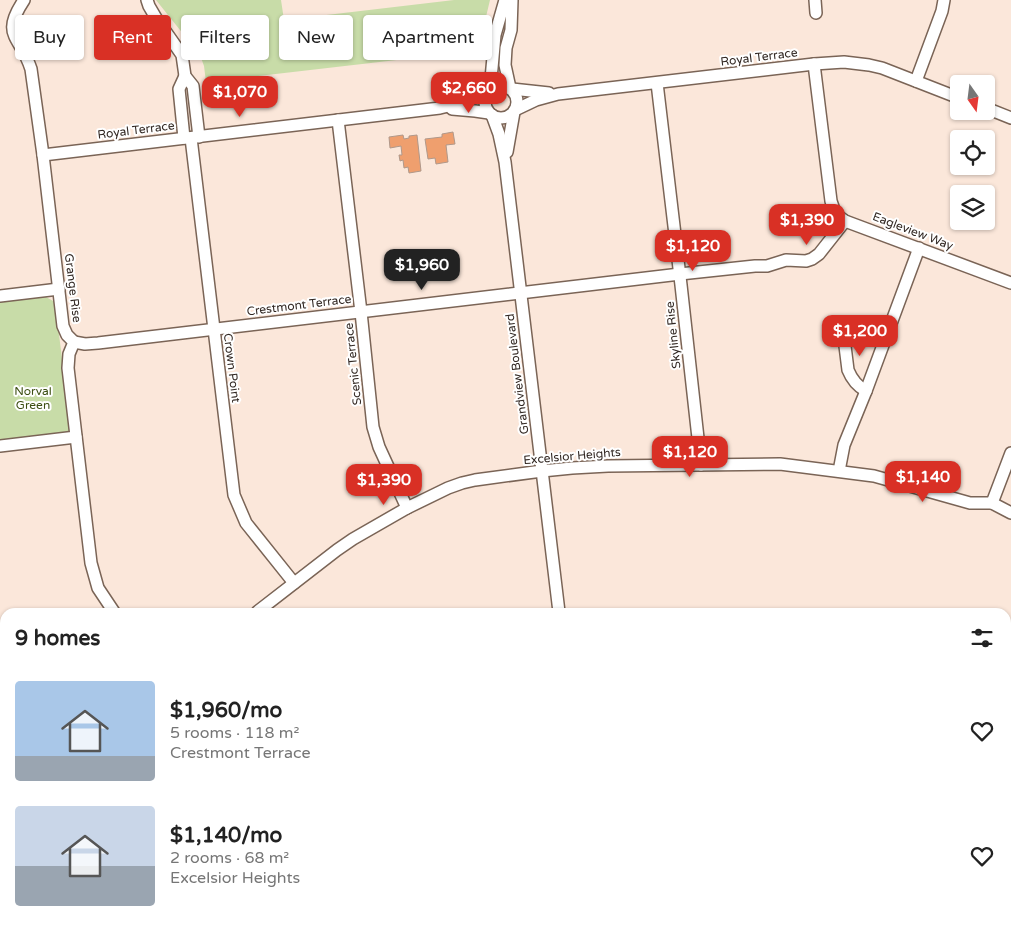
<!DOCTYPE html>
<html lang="en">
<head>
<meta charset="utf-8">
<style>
	:root { --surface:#fff; --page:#f6f6f6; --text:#222; --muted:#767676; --accent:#d93025 }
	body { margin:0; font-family:"Varela Round",sans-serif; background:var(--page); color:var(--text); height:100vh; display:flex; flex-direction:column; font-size:19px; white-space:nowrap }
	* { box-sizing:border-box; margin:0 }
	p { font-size:16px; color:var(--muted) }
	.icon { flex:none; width:28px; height:28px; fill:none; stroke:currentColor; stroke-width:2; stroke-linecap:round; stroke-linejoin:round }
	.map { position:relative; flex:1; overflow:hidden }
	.panel { position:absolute; left:0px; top:608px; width:1011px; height:321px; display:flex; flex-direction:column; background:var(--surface); border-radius:15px 15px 0 0; box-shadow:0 1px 4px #0004 }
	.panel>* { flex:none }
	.hud { position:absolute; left:15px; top:15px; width:500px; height:45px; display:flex; gap:10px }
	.needle { width:32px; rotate:166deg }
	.controls { position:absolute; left:950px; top:75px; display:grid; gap:10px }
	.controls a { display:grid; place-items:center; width:45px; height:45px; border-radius:5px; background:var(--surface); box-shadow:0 1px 4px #0004; font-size:25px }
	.price { position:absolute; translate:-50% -42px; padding:0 11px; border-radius:10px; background:var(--accent); color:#fff; font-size:16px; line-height:32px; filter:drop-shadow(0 1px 2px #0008) }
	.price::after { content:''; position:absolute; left:50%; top:30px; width:15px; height:11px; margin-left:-8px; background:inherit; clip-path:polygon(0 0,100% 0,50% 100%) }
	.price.current { background:#222; color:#fff }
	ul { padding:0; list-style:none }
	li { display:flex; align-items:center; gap:15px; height:125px; padding:0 15px }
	li span { display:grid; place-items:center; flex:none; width:140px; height:100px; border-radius:5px; color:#555 }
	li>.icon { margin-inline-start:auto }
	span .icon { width:60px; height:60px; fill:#fffc; stroke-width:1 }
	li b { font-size:21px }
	h2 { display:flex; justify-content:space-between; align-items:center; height:60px; padding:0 15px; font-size:21px }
	.tag { padding:0 18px; border-radius:5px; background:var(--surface); box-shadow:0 1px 4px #0004; font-size:18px; line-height:45px }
	.tag.current { background:var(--accent); color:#fff }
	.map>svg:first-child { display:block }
	.green { fill:#c8dca8 }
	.building { fill:#ef9f6e; stroke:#b0988a }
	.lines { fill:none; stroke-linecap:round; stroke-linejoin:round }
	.minor-casing { stroke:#7a6456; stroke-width:14 }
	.minor { stroke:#fff; stroke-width:11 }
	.labels { text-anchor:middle; stroke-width:4; stroke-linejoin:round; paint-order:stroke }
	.street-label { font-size:12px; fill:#322823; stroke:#fff }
	.park-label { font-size:12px; fill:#3c4e11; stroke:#fff }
</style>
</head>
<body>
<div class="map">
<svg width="1011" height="928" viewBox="0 0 1011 928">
	<rect width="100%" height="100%" fill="#fbe7da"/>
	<g class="green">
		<path d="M156,0H281L284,20L454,0H490L480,42L478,46L440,55L206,82L204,66L200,55Z"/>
		<path d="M46,297L55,302L71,431L0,441V302Z"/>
		<path d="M1006,711L1011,713V928H180L184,924H1006Z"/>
	</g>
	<g class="building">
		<path d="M453,132L455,144L446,145L448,162L436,164L435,158L428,159L425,139L442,137V134Z"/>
		<path d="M403,135L404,139L409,138V136L417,135L421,171L409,173L408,167L404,168L403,160L400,161L399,155H402L401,146L390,148L389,137Z"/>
	</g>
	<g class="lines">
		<defs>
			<g id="minor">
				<path d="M24,0C0,36 20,35 31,69L43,155L63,326L67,335L74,342L69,354L68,368L91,563L98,588L114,612"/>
				<path d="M147,0L149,6L156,18L182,55L185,76L193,86L199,137"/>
				<path d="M815,0L816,13"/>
				<path d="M814,64L831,201C834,211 837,216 845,221L1011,283"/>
				<path d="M916,81L942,11L944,0"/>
				<path d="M657,83L681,285L701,465"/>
				<circle cx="501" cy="102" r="16"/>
				<path d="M510,88L505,65L506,48L511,30L512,0"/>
				<path d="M512,89L549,93"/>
				<path d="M490,90L495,35L505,0"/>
				<path d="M986,108L1011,118"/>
				<path d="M452,109L475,111L489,113"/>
				<path d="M515,110L536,100L558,94L814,64L844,62L869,65L882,68L959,98"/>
				<path d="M492,115L499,134L505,162L559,612"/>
				<path d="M338,120L361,312L373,427L379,447L407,508"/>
				<path d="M184,138L179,89L185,76"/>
				<path d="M191,138L234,495L246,523L294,583"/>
				<path d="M507,152L514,112"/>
				<path d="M43,155L440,108L465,102L488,91"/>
				<path d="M0,296L59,289"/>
				<path d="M843,330L848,370C852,380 857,386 866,391"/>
				<path d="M74,342L85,344L98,343L680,274L755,266H767L786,260L806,261L812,259L819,254L845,221"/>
				<path d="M0,446L76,437"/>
				<path d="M839,471L844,445L866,391L919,248"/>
				<path d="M992,503L1011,453"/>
				<path d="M257,612L337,550L353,539L407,508L448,488L462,483L475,480L542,471L572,468L608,466L780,464L874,476L970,503H992L1011,513"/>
				<path d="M1006,693L1011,695"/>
				<path d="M0,775L5,774"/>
				<path d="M0,928C25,926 52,920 77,928"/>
				<path d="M161,928L164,924"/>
			</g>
		</defs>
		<use href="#minor" class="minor-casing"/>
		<use href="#minor" class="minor"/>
	</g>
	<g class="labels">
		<g class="street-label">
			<text transform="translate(759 57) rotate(-7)" y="4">Royal Terrace</text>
			<text transform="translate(136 130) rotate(-7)" y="4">Royal Terrace</text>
			<text transform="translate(913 231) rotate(21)" y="4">Eagleview Way</text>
			<text transform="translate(73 288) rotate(83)" y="4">Grange Rise</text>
			<text transform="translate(299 305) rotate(-7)" y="4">Crestmont Terrace</text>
			<text transform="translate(673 335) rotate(-96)" y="4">Skyline Rise</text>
			<text transform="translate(353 364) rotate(-96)" y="4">Scenic Terrace</text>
			<text transform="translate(232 368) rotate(83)" y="4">Crown Point</text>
			<text transform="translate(517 374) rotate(-97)" y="4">Grandview Boulevard</text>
			<text transform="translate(572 456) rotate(-5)" y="4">Excelsior Heights</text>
		</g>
		<g class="park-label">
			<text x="33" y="395">Norval<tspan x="33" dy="14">Green</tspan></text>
		</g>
	</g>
</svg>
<div class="controls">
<a><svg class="needle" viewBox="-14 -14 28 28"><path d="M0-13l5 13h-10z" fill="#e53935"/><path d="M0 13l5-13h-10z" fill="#767676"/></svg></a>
<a><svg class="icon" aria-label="locate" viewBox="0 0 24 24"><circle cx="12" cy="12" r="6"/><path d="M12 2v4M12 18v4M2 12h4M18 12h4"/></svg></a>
<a><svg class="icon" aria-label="layers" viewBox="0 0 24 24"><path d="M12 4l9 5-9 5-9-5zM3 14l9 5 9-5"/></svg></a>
</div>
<b class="price" style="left:469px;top:114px">$2,660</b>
<b class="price" style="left:240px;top:118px">$1,070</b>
<b class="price" style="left:807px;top:246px">$1,390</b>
<b class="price" style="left:693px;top:272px">$1,120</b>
<b class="price current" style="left:422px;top:291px">$1,960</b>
<b class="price" style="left:860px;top:357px">$1,200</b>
<b class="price" style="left:690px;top:478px">$1,120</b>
<b class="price" style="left:923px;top:503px">$1,140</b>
<b class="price" style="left:384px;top:506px">$1,390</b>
<div class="hud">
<a class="tag">Buy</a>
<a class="tag current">Rent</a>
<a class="tag">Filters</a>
<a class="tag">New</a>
<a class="tag">Apartment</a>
</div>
<section class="panel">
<h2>9 homes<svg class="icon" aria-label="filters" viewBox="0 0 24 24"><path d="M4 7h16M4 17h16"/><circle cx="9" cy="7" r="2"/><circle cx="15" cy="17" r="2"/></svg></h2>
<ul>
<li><span style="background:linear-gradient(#a9c7e8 75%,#9aa5b1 0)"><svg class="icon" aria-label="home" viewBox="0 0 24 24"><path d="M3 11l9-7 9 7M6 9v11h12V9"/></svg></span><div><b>$1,960/mo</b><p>5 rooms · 118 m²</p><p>Crestmont Terrace</p></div><svg class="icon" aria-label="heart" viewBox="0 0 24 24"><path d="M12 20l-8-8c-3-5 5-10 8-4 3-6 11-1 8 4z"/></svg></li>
<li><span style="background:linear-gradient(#c9d6e8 60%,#9aa5b1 0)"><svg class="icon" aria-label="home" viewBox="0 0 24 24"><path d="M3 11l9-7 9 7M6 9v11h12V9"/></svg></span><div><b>$1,140/mo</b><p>2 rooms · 68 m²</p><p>Excelsior Heights</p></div><svg class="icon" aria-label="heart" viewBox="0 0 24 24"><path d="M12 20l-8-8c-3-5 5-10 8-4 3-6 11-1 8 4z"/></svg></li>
</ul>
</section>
</div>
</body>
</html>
